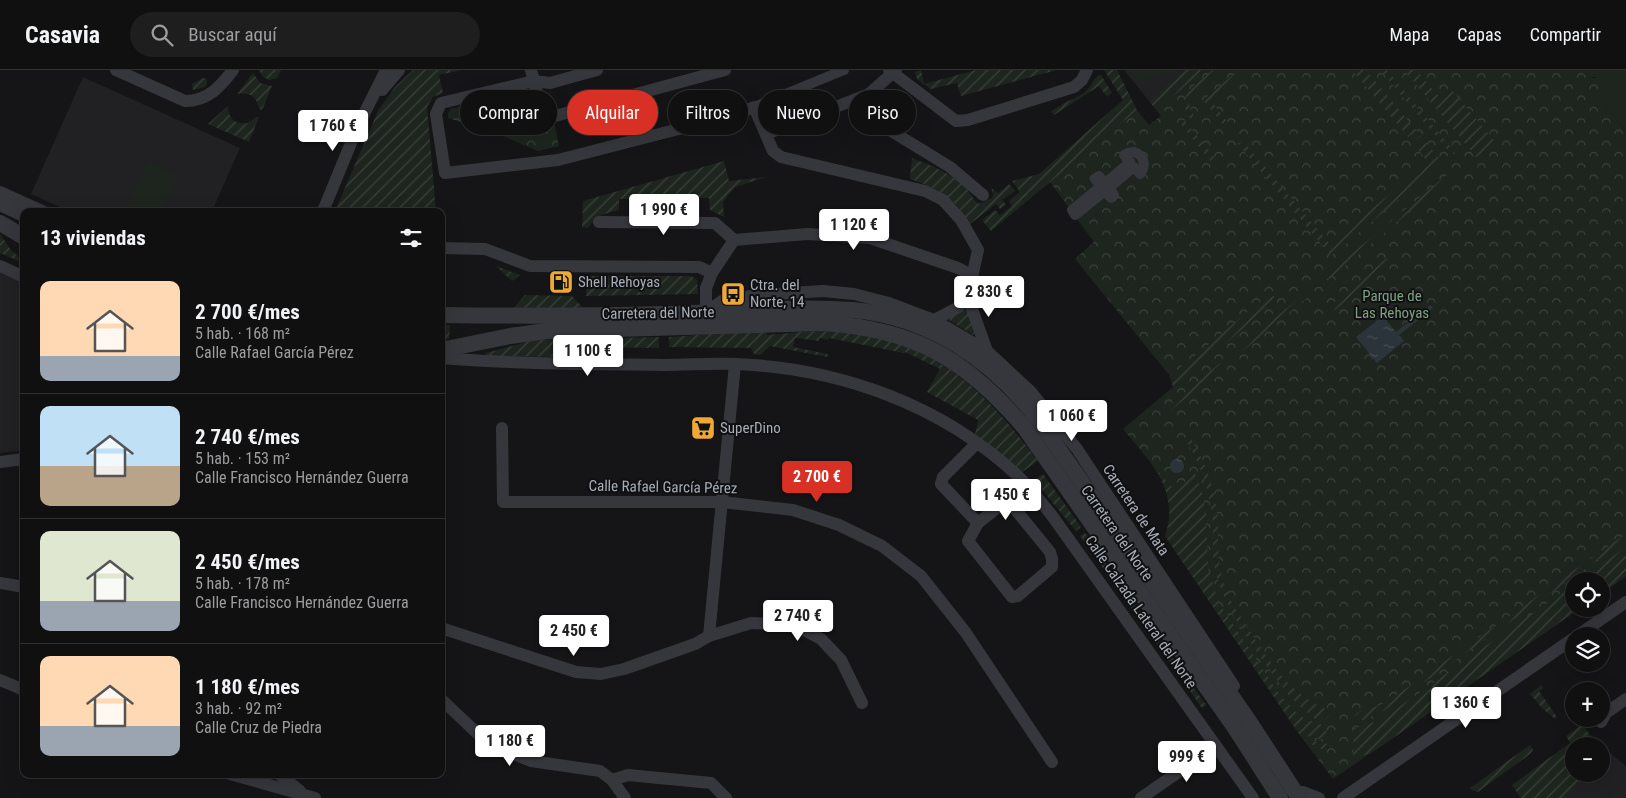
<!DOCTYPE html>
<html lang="es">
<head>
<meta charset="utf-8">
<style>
	:root { --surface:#101011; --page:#1e1e1f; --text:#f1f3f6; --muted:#9c9d9f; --line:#303031; --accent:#d93025 }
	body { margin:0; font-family:"Roboto Condensed",sans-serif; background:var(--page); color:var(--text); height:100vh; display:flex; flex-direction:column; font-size:19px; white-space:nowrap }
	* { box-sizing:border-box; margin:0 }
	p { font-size:16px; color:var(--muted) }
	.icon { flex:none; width:28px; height:28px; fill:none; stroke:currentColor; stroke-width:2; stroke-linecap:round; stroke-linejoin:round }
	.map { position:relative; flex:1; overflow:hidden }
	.details { position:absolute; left:20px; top:138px; width:425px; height:570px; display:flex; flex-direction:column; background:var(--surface); border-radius:10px; box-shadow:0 5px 20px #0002,0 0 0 1px var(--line) }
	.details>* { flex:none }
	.banner { position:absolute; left:460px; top:20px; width:475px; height:45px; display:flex; gap:10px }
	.tools { position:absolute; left:1565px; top:502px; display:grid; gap:10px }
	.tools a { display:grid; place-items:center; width:45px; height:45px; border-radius:50%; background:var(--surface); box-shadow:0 5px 20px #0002,0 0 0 1px var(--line); font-size:25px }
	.price { position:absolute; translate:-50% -42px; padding:0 11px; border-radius:5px; background:#fff; color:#222; font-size:16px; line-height:32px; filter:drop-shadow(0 1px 2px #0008) }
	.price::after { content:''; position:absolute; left:50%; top:30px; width:15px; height:11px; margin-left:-8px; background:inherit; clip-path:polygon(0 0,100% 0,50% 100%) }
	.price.on { background:var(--accent); color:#fff }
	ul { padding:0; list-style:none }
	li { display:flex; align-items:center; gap:15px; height:125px; padding:0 20px }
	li+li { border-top:1px solid var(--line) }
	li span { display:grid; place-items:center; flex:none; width:140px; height:100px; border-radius:10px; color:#555 }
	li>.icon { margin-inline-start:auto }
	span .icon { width:60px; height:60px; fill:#fffc; stroke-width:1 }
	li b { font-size:21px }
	h2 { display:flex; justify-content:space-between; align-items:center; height:60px; padding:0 20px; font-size:21px }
	.chip { padding:0 18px; border-radius:22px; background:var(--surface); box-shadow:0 5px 20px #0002,0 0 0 1px var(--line); font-size:18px; line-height:45px }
	.chip.on { background:var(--accent); color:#fff }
	header { display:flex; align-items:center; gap:30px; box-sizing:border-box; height:70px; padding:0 25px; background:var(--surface); border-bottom:1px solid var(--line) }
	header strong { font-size:24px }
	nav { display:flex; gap:28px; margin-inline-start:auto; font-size:18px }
	.search { width:350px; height:45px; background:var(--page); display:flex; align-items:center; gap:12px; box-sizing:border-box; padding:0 18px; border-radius:28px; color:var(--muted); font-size:19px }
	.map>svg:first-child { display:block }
	.built { fill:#212124 }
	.grass { fill:#1d251e }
	.forest { fill:url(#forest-crowns) }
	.garden { fill:url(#garden-furrows) }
	.water { fill:url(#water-ripples) }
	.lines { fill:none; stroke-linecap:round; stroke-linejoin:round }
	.pedestrian { stroke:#36373c; stroke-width:10 }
	.minor { stroke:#36373c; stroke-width:12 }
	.tertiary { stroke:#36373c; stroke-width:16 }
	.labels { text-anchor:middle; stroke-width:4; stroke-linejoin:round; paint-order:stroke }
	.poi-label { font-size:15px; fill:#a7adb7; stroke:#101012; text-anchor:start }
	.park-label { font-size:15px; fill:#7ea17f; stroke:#101012 }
	.street-label { font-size:15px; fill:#a7adb7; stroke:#101012 }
</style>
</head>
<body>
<header>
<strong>Casavia</strong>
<div class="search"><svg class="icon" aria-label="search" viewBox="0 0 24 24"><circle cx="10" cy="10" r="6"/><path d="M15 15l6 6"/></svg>Buscar aquí</div>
<nav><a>Mapa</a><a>Capas</a><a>Compartir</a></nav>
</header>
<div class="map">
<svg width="1626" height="728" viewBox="0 0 1626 728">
	<defs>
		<pattern id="forest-crowns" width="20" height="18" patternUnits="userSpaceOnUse" patternTransform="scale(1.25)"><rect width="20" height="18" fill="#1d251e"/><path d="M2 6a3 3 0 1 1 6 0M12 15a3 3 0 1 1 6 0" fill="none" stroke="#3b423c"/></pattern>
		<pattern id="garden-furrows" width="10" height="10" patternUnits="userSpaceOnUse" patternTransform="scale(1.25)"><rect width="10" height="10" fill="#1d251e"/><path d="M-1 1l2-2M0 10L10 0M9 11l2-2" fill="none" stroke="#3b423c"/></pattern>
		<pattern id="water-ripples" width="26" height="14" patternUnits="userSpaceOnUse" patternTransform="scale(1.25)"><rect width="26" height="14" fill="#2b343a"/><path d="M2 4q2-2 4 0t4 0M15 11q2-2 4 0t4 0" fill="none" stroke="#474f54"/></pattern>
	</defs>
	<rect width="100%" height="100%" fill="#151517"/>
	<g class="built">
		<path d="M1124,0H1186L1149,31Z"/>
		<path d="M83,7L240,78L212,141H69L31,124Z"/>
		<path d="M0,203L24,213V380L0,383Z"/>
		<path d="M1593,669L1626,696V728H1549L1574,704H1601V676L1583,675Z"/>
	</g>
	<g class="grass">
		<path d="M1131,0H1181L1135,12Z"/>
		<path d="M1583,0H1626V62L1598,27L1596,7L1589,8Z"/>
		<path d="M148,91L178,105L161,141H125Z"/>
	</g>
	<g class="forest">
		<path d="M1186,0H1583L1589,8H1603L1600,27H1598L1626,62V506L1601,524V511H1574V539H1579L1333,709L1299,664L1165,466C1182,421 1149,391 1123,359L1173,317L1170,306L1075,189L1094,172L1050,112L1137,40L1149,55L1161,46L1149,31Z"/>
		<path d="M526,21L536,55L543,59L555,56L559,76L538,81L475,54L473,56L448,48V43L451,39Z"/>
	</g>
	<g class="garden">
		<path d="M259,0H281L277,8L269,10L263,7Z"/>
		<path d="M413,0H462L439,5L443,23L433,27L427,37L436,141H335L378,41L395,17Z"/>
		<path d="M921,0L924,14L976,0H1057L961,26L957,13L931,19L917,9L915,2Z"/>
		<path d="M1104,0H1117L1137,40L991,161L982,150L995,140L1000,145L1012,136L1009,131L1020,122L1012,111L1039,104L1123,30Z"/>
		<path d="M1186,0H1204L1173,26H1167L1153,36L1149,31Z"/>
		<path d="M1213,0H1220C1206,12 1178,27 1195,47L1191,50C1173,25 1196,14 1213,0Z"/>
		<path d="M1239,0H1248L1211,31L1229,54L1225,57L1203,30Z"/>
		<path d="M1352,0H1366L1421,66L1416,70L1412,64L1408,67Z"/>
		<path d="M1380,0H1387L1455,82L1454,84H1451Z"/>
		<path d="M1404,0H1416L1440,28L1451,19L1496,73L1478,89Z"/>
		<path d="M253,3L260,13L272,16L263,38L261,40L259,39C257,26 249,22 237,24Z"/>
		<path d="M1099,5H1101L1112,23L1107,27L1099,16L1054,45L1051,41L1062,35V34C1070,30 1078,27 1085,22C1091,17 1093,9 1099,5Z"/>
		<path d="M203,8L207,9V14L205,17L193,20L192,14Z"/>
		<path d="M228,36C228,48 235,55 248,53L256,47H259L249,72L208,54Z"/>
		<path d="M1184,50L1215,88L1211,92L1180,53Z"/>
		<path d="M1423,69L1439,88L1440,95L1331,186L1238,74L1243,71L1330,174L1428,92L1415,76Z"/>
		<path d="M912,88C930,95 949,102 964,116C970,122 973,130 979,134L992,128L993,124L991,118L998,123L1009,114L1015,121L1002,130L1006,135L1000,139L996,134L970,154C953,127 939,119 910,109Z"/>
		<path d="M724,91L729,111L766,107L735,117L723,132L724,147L710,140L709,128L619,129V140C604,144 598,144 588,158L582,157L583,131Z"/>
		<path d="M1454,99L1457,102L1329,209L1324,210L1326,205Z"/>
		<path d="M0,164L11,180L21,189V192L0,183Z"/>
		<path d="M1387,188L1391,193L1335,240L1331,235Z"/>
		<path d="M496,196L520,205L512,211Z"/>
		<path d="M586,206H691L697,210L698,224L586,226Z"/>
		<path d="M1271,223L1277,230L1173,317L1170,306Z"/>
		<path d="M1305,223L1308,227L1170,341L1167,337Z"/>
		<path d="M525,225L572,226L584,239H513Z"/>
		<path d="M967,239L975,262L973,265L949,250L950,247Z"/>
		<path d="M441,255H450L449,269L441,270Z"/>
		<path d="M767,260V265C792,263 818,260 843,262C935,270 986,322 1038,391L1022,402L975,364L978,350L927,322L940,299L905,282L904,283L829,268L828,270L819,268V271L795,268L793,277L828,284L827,287L770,276L760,285L754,284L751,278L669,277V267Z"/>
		<path d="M659,267V278L588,277L580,287L487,286L485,284L486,283L534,270Z"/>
		<path d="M1191,369C1205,391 1214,416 1217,442C1219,458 1217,473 1219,489C1220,506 1227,521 1234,537C1261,576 1281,620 1326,639L1329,645L1325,649C1311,648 1299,636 1290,627C1265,593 1226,544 1216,504C1212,487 1213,471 1213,455C1211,425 1202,397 1187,372Z"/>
		<path d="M1156,399L1175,420L1195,403L1202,422L1206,443L1208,498L1219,533L1280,625L1296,642L1304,648L1327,657L1325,670L1299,664L1165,466C1174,441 1168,422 1156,399Z"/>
		<path d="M1043,404L1081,457L1076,461L1034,410Z"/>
		<path d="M1085,463L1143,546L1139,549L1080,466Z"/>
		<path d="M1623,466L1626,467V470L1382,642L1363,650L1356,648L1355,645L1361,640L1375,637L1384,633L1404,620Z"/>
		<path d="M1626,477V506L1601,524V511H1578Z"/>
		<path d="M1574,514V539H1579L1370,684L1353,687L1354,658L1361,657L1382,649Z"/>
		<path d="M1145,549L1206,635L1202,638L1141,552Z"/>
		<path d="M1541,615L1543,618L1539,621L1557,647L1555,649L1542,638L1530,624Z"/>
		<path d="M1582,654L1593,669L1584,676H1574V704H1585L1565,728H1520V727L1512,715L1570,673L1566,666Z"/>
		<path d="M1304,670L1328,674L1326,681L1305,671Z"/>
		<path d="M1530,675L1533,680L1530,684L1478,722L1472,720L1470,718Z"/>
	</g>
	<g class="water">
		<path d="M1430,235L1433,238L1399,265L1404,271L1377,293L1356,267L1383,246L1396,262Z"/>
		<circle cx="1177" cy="396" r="7"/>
	</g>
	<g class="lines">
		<g class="pedestrian">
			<path d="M754,37L844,0"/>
			<path d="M1134,82C1144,85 1147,96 1140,104L1134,97L1109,118L1114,125L1111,128L1105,121L1075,145L1072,140L1101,116L1095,109L1099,106L1105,113L1130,92L1124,85L1128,83Z"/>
		</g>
		<g class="minor">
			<path d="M116,0L185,31C208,31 220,17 233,0"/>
			<path d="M531,0L544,49L725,0"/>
			<path d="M597,0L550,13L534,11L441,33L436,44L445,103L558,90L733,45L754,37L773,81L781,87L925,121L943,130L961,150L978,180L969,221L959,237L934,250"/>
			<path d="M889,0L956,51L968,50L1074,17L1082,10L1087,0"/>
			<path d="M382,20L399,0"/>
			<path d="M869,24L883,56L950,97L983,125"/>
			<path d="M766,64L869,24L896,0"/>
			<path d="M0,122L42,141"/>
			<path d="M323,141L358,56L386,0"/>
			<path d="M599,152L715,153L734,170L807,164L870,168L958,198L973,206"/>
			<path d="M441,178L485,179L530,196L699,197L712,203"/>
			<path d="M0,196L24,207"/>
			<path d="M969,221L972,239L987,281"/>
			<path d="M706,242L722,231L757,225L823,221L854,224L889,233L934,250L987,281L1031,322L1077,379L1234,616"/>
			<path d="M706,242V218L712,203L734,170"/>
			<path d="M441,288C515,294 590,294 664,295C688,295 712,293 736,294C840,298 942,335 1018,406C1031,419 1042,433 1053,447L1253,728"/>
			<path d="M502,358L503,432H722L793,440L839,455L882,476L921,506L966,563L1052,692"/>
			<path d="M977,373L943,407L941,414L978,453L998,437L1006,433L1015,439L1050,482L1052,489V497L1018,526L1012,527L968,471L978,453"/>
			<path d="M0,392L24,389"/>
			<path d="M0,513L24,517"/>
			<path d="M441,558L576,602L601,604L624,599L695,574L709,566L751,553L795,555L821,569L841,590L862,633"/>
			<path d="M709,566L735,294"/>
			<path d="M1577,566L1626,532"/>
			<path d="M0,610L24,620"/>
			<path d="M441,629L479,665L509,682L531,691L600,701L612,710L625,728"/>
			<path d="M1601,652L1606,643L1626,629"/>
			<path d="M230,704L315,728"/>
			<path d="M279,704L300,721"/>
			<path d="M612,710L628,705L711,713L726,728"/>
			<path d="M1303,722L1319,728"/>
			<path d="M1141,728L1216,676"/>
			<path d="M1343,728L1574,568"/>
		</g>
		<g class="tertiary">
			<path d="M0,133L24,144"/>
			<path d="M0,153L24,167"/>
			<path d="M441,245C515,246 590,246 664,244C726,243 792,235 853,240C929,247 991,289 1037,348L1247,648L1299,728"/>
			<path d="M441,280L510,266L547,261L823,253C914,259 965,288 1024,357L1235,658L1280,728"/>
		</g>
	</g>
	<defs>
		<symbol id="fuel-square" viewBox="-11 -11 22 22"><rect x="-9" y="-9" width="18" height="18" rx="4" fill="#efa835" stroke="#101012"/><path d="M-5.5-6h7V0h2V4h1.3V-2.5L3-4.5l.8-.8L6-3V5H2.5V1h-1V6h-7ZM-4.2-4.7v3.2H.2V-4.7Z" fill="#111"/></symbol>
		<symbol id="bus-square" viewBox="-11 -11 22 22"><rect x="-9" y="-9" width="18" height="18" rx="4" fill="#efa835" stroke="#101012"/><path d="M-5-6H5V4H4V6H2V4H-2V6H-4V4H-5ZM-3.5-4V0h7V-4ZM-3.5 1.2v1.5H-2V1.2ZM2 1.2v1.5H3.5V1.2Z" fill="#111"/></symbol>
		<symbol id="supermarket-square" viewBox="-11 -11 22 22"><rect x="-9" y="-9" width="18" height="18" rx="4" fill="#efa835" stroke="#101012"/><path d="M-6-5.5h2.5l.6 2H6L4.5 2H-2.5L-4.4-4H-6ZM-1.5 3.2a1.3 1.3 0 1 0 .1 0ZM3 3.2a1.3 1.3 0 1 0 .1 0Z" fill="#111"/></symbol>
	</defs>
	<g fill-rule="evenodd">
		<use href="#fuel-square" x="547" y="198" width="28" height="28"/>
		<use href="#bus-square" x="719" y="210" width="28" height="28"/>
		<use href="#supermarket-square" x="689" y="344" width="28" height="28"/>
	</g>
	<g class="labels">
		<g class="poi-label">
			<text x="578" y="217">Shell Rehoyas</text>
			<text x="750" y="220">Ctra. del<tspan x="750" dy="17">Norte, 14</tspan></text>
			<text x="720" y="363">SuperDino</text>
		</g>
		<g class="park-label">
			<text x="1392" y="231">Parque de<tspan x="1392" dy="17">Las Rehoyas</tspan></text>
		</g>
		<g class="street-label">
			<text transform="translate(658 243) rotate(-1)" y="5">Carretera del Norte</text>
			<text transform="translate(663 417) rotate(1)" y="5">Calle Rafael García Pérez</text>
			<text transform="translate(1136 440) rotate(56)" y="5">Carretera de Mata</text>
			<text transform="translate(1117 463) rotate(55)" y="5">Carretera del Norte</text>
			<text transform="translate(1141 542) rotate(55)" y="5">Calle Calzada Lateral del Norte</text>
		</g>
	</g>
</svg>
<div class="tools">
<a><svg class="icon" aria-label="locate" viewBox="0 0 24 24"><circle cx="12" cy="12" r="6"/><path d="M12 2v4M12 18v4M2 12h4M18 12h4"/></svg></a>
<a><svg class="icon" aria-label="layers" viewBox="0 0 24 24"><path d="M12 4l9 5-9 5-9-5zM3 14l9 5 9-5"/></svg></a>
<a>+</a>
<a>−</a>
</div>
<b class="price" style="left:333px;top:82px">1 760 €</b>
<b class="price" style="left:664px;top:166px">1 990 €</b>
<b class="price" style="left:854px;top:181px">1 120 €</b>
<b class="price" style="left:989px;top:248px">2 830 €</b>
<b class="price" style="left:588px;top:307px">1 100 €</b>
<b class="price" style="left:1072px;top:372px">1 060 €</b>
<b class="price on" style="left:817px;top:433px">2 700 €</b>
<b class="price" style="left:1006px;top:451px">1 450 €</b>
<b class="price" style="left:798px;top:572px">2 740 €</b>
<b class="price" style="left:574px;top:587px">2 450 €</b>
<b class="price" style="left:1466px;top:659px">1 360 €</b>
<b class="price" style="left:510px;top:697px">1 180 €</b>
<b class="price" style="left:1187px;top:713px">999 €</b>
<div class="banner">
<a class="chip">Comprar</a>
<a class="chip on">Alquilar</a>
<a class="chip">Filtros</a>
<a class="chip">Nuevo</a>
<a class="chip">Piso</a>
</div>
<section class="details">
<h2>13 viviendas<svg class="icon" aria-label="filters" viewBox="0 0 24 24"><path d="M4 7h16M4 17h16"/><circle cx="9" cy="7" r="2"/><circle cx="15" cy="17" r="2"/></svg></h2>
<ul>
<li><span style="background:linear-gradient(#ffd9b3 75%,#9aa5b1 0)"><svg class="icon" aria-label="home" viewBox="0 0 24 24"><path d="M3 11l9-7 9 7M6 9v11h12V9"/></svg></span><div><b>2 700 €/mes</b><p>5 hab. · 168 m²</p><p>Calle Rafael García Pérez</p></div></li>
<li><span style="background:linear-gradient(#bfe0f5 60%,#b9a48a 0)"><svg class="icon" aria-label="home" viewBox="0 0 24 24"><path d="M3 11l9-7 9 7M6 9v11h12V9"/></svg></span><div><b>2 740 €/mes</b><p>5 hab. · 153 m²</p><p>Calle Francisco Hernández Guerra</p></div></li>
<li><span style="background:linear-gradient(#dfe7d0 70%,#9aa5b1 0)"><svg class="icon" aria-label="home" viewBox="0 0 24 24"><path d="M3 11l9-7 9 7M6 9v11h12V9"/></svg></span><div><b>2 450 €/mes</b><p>5 hab. · 178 m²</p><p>Calle Francisco Hernández Guerra</p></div></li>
<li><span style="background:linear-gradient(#ffd9b3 70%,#9aa5b1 0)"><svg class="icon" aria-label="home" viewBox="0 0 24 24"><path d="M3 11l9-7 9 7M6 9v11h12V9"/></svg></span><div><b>1 180 €/mes</b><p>3 hab. · 92 m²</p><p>Calle Cruz de Piedra</p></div></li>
</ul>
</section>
</div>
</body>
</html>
